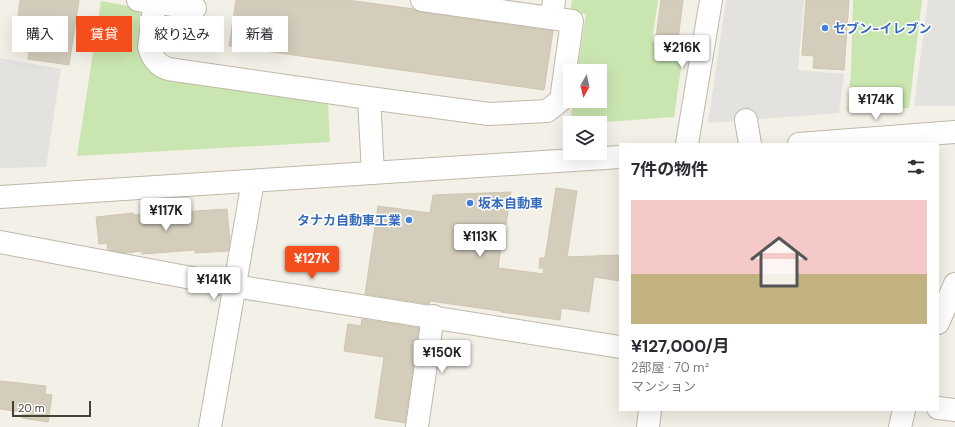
<!DOCTYPE html>
<html lang="ja">
<head>
<meta charset="utf-8">
<style>
	:root { --surface:#fff; --page:#f7f7f7; --text:#2b2b33; --muted:#7c7c81; --line:#e1e1e2; --accent:#f54d1b }
	body { margin:0; font-family:"DM Sans","Noto Sans JP",sans-serif; background:var(--page); color:var(--text); height:100vh; display:flex; flex-direction:column; font-size:15px; white-space:nowrap }
	* { box-sizing:border-box; margin:0 }
	p { font-size:13px; color:var(--muted) }
	.icon { flex:none; width:22px; height:22px; fill:none; stroke:currentColor; stroke-width:2; stroke-linecap:round; stroke-linejoin:round }
	.map { position:relative; flex:1; overflow:hidden }
	.details { position:absolute; left:619px; top:143px; width:320px; height:268px; display:flex; flex-direction:column; background:var(--surface); border-radius:0px; box-shadow:0 4px 16px #0002 }
	.details>* { flex:none }
	.banner { position:absolute; left:12px; top:16px; width:380px; height:36px; display:flex; gap:8px }
	.needle { width:26px; rotate:188deg }
	.tools { position:absolute; left:563px; top:64px; display:grid; gap:8px }
	.tools a { display:grid; place-items:center; width:44px; height:44px; border-radius:0px; background:var(--surface); box-shadow:0 4px 16px #0002; font-size:20px }
	.scale { position:absolute; left:12px; bottom:10px; width:79px; box-sizing:border-box; padding-left:4px; border:2px solid #464136; border-top:0; font-size:11px; line-height:14px; white-space:nowrap; color:#464136; -webkit-text-stroke:3px #fff; paint-order:stroke }
	.price { position:absolute; translate:-50% -34px; padding:0 9px; border-radius:4px; background:#fff; color:#222; font-size:13px; line-height:26px; filter:drop-shadow(0 1px 2px #0008) }
	.price::after { content:''; position:absolute; left:50%; top:24px; width:12px; height:9px; margin-left:-6px; background:inherit; clip-path:polygon(0 0,100% 0,50% 100%) }
	.price.selected { background:var(--accent); color:#fff }
	ul { padding:0; list-style:none }
	li { display:grid; align-content:center; gap:8px; height:212px; padding:0 12px }
	li+li { border-top:1px solid var(--line) }
	li span { display:grid; place-items:center; height:124px; border-radius:0px; color:#555 }
	li>.icon { margin-inline-start:auto }
	span .icon { width:72px; height:72px; fill:#fffc; stroke-width:1 }
	li b { font-size:17px }
	h2 { display:flex; justify-content:space-between; align-items:center; height:48px; padding:0 12px; font-size:17px }
	.chip { padding:0 14px; border-radius:0px; background:var(--surface); box-shadow:0 4px 16px #0002; font-size:14px; line-height:36px }
	.chip.selected { background:var(--accent); color:#fff }
	.map>svg:first-child { display:block }
	.green { fill:#cae6b0 }
	.parking { fill:#e4e2de }
	.building { fill:#d4cdbc; stroke:#cfc5b0 }
	.lines { fill:none; stroke-linecap:round; stroke-linejoin:round }
	.minor-casing { stroke:#beb9a9; stroke-width:24 }
	.minor { stroke:#fff; stroke-width:22 }
	.shop-dot { fill:#3f7fe0; stroke:#fff; stroke-width:1.5 }
	.labels { text-anchor:middle; stroke-width:3; stroke-linejoin:round; paint-order:stroke }
	.shop-label { font-size:13px; font-weight:bold; fill:#366cbe; stroke:#fff; text-anchor:start }
</style>
</head>
<body>
<div class="map">
<svg width="955" height="427" viewBox="0 0 955 427">
	<rect width="100%" height="100%" fill="#f3f0e7"/>
	<g class="green">
		<path d="M572,0H658L652,42L684,47L674,117L593,123H570V125L573,101H600V71H577L586,14L570,12Z"/>
		<path d="M853,0H922L909,108L847,111L851,72Z"/>
		<path d="M101,1L134,7L141,14C138,44 134,64 164,80L328,103L330,142L77,156Z"/>
	</g>
	<g class="parking">
		<path d="M726,0H804L798,70L844,74L839,113L708,123Z"/>
		<path d="M928,0H955V106H914Z"/>
		<path d="M0,58L61,69L46,167L0,168Z"/>
	</g>
	<g class="building">
		<path d="M20,0H79L69,65L28,59L30,46L17,44L18,33H16Z"/>
		<path d="M236,0H347L414,9L420,12L553,31L544,90L229,46Z"/>
		<path d="M661,0H683L678,40L656,37Z"/>
		<path d="M806,0H849L844,70L813,68L814,56L802,55Z"/>
		<path d="M556,188L577,191L567,257L620,255V281L594,277L589,312L561,308L560,320L501,312V311L430,301L429,304L365,294L378,206L430,213L433,195L511,192L506,225L504,224L498,268L543,274L544,268H539L540,258H545Z"/>
		<path d="M227,209L230,243L228,251L195,253V250L142,254L141,251L125,253L108,250L107,243L99,244L96,217L133,213L134,215Z"/>
		<path d="M362,319L419,328L405,423L375,418L384,357L344,351L348,324L361,326Z"/>
		<path d="M0,381L46,386L45,394L52,395L48,422L22,418L23,412L0,409Z"/>
	</g>
	<g class="lines">
		<defs>
			<g id="minor">
				<path d="M138,0L195,8"/>
				<path d="M155,0L149,47C152,58 157,65 168,69L369,98"/>
				<path d="M552,18L554,0"/>
				<path d="M746,120L750,144"/>
				<path d="M687,144L711,0"/>
				<path d="M799,144L955,132"/>
				<path d="M373,173L369,98L489,114L547,111L561,100L572,21L422,0"/>
				<path d="M0,197L620,157"/>
				<path d="M0,242L234,286L620,347"/>
				<path d="M938,323L955,284"/>
				<path d="M938,408L955,410"/>
				<path d="M210,427L253,181"/>
				<path d="M417,427L433,316"/>
				<path d="M648,427L650,410"/>
				<path d="M900,427L904,410"/>
			</g>
		</defs>
		<use href="#minor" class="minor-casing"/>
		<use href="#minor" class="minor"/>
	</g>
	<g class="shop-dot">
		<circle cx="825" cy="28" r="4"/>
		<circle cx="470" cy="203" r="4"/>
		<circle cx="409" cy="220" r="4"/>
	</g>
	<g class="labels">
		<g class="shop-label">
			<text x="833" y="33">セブン-イレブン</text>
			<text x="478" y="208">坂本自動車</text>
			<text x="401" y="225" text-anchor="end">タナカ自動車工業</text>
		</g>
	</g>
</svg>
<div class="tools">
<a><svg class="needle" viewBox="-14 -14 28 28"><path d="M0-13l5 13h-10z" fill="#e53935"/><path d="M0 13l5-13h-10z" fill="#7c7c81"/></svg></a>
<a><svg class="icon" aria-label="layers" viewBox="0 0 24 24"><path d="M12 4l9 5-9 5-9-5zM3 14l9 5 9-5"/></svg></a>
</div>
<div class="scale">20 m</div>
<b class="price" style="left:682px;top:69px">¥216K</b>
<b class="price" style="left:876px;top:121px">¥174K</b>
<b class="price" style="left:166px;top:232px">¥117K</b>
<b class="price" style="left:480px;top:258px">¥113K</b>
<b class="price selected" style="left:312px;top:280px">¥127K</b>
<b class="price" style="left:214px;top:301px">¥141K</b>
<b class="price" style="left:442px;top:374px">¥150K</b>
<div class="banner">
<a class="chip">購入</a>
<a class="chip selected">賃貸</a>
<a class="chip">絞り込み</a>
<a class="chip">新着</a>
</div>
<section class="details">
<h2>7件の物件<svg class="icon" aria-label="filters" viewBox="0 0 24 24"><path d="M4 7h16M4 17h16"/><circle cx="9" cy="7" r="2"/><circle cx="15" cy="17" r="2"/></svg></h2>
<ul>
<li><span style="background:linear-gradient(#f6c9c9 60%,#c2b280 0)"><svg class="icon" aria-label="home" viewBox="0 0 24 24"><path d="M3 11l9-7 9 7M6 9v11h12V9"/></svg></span><div><b>¥127,000/月</b><p>2部屋 · 70 m²</p><p>マンション</p></div></li>
</ul>
</section>
</div>
</body>
</html>
